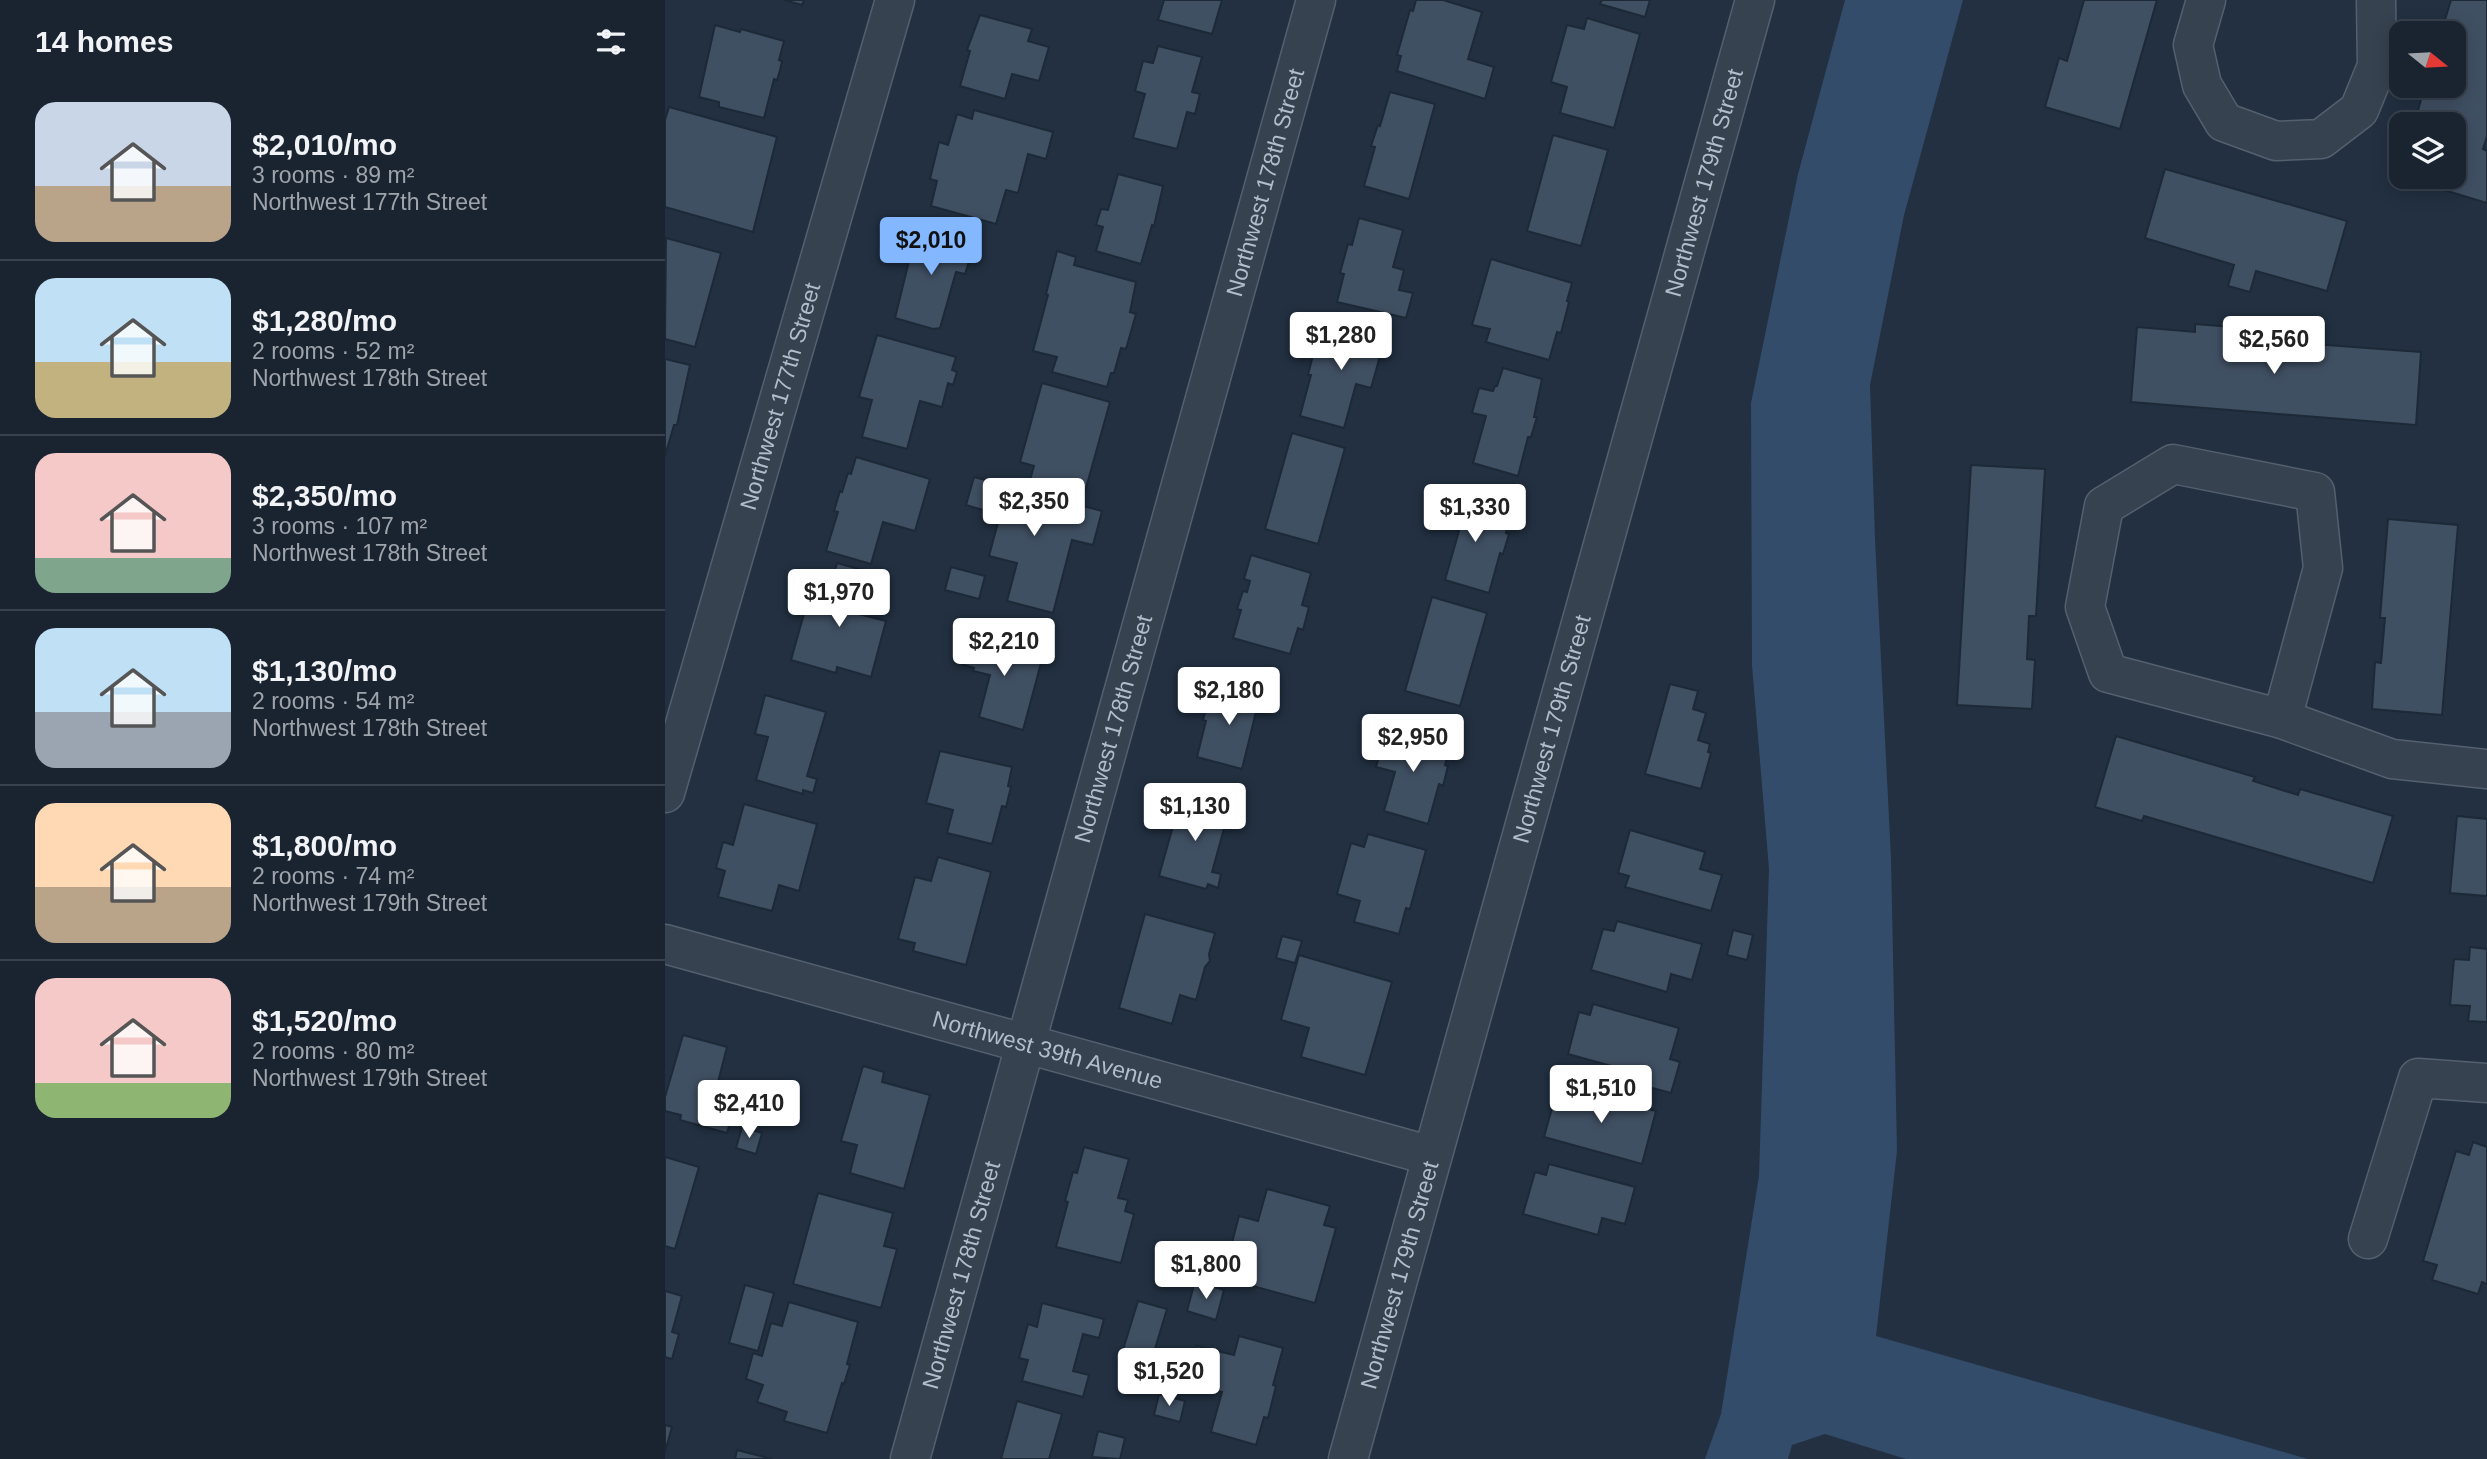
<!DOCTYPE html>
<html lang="en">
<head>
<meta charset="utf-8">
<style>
	:root { --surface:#1a2431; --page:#27303d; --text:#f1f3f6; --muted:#9fa4ab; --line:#38414d; --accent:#83b7ff }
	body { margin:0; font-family:Helvetica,sans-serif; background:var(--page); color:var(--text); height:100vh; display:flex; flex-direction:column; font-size:26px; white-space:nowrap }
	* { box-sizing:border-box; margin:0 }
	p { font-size:23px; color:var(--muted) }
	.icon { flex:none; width:38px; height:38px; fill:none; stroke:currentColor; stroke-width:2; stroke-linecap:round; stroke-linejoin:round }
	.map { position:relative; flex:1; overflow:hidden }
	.panel { display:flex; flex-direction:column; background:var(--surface); width:665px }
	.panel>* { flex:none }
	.needle { width:46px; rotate:108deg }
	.controls { position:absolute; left:1724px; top:21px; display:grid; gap:14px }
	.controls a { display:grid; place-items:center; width:77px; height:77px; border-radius:14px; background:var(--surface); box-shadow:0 4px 18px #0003,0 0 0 2px var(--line); font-size:35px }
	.price { position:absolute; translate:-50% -60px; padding:0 16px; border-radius:7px; background:#fff; color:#222; font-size:23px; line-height:46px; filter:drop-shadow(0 2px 4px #0008) }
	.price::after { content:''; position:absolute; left:50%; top:42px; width:21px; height:16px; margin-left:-10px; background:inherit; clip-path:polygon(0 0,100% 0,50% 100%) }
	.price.on { background:var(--accent); color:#111 }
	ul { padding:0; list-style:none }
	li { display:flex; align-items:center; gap:21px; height:175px; padding:0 35px }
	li+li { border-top:2px solid var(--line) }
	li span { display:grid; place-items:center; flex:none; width:196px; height:140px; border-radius:21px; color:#555 }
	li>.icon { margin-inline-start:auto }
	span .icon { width:84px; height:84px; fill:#fffc; stroke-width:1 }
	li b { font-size:30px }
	h2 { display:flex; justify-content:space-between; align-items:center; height:84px; padding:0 35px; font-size:30px }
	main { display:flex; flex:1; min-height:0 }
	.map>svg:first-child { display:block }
	.water { fill:#334c6a }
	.building { fill:#405063; stroke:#1d2937; stroke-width:2 }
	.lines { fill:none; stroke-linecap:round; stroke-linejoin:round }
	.minor-casing { stroke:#54606e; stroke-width:41 }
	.minor { stroke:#364250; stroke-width:38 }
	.labels { text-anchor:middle; stroke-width:6; stroke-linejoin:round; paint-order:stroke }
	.street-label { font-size:23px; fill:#b2bdcb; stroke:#1b2735 }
</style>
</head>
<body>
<main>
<section class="panel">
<h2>14 homes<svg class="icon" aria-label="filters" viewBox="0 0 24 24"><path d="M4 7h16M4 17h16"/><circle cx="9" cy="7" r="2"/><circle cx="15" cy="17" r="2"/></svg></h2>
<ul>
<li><span style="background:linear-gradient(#c9d6e8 60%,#b9a48a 0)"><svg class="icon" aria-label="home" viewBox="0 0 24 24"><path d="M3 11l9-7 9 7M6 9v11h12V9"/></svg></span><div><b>$2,010/mo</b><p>3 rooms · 89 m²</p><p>Northwest 177th Street</p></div></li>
<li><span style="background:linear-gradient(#bfe0f5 60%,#c2b280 0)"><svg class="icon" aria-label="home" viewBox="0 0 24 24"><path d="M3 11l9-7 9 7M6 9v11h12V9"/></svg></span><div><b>$1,280/mo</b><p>2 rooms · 52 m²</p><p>Northwest 178th Street</p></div></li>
<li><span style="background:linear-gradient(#f6c9c9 75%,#7fa58c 0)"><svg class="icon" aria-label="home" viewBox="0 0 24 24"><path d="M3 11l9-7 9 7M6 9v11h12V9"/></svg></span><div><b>$2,350/mo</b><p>3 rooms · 107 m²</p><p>Northwest 178th Street</p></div></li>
<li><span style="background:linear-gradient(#bfe0f5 60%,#9aa5b1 0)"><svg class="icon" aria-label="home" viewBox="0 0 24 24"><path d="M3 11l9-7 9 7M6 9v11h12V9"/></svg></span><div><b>$1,130/mo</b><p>2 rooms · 54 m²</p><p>Northwest 178th Street</p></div></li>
<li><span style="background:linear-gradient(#ffd9b3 60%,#b9a48a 0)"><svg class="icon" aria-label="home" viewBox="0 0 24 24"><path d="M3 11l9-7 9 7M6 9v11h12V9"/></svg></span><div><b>$1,800/mo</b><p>2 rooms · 74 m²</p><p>Northwest 179th Street</p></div></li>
<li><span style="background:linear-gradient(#f6c9c9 75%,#8fb573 0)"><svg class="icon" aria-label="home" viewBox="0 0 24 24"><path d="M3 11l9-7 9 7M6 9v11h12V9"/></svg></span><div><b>$1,520/mo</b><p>2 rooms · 80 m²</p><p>Northwest 179th Street</p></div></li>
</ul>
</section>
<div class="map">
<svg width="1822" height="1459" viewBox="0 0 1822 1459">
	<rect width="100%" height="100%" fill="#223041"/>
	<path class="water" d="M1180,0H1298L1239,215L1205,385L1210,539L1226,858L1232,1151L1211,1336L1643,1459H1241L1160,1434L1127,1445L1123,1459H1040L1056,1414L1094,1176L1104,869L1087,665L1086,403L1133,174Z"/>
	<g class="building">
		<path d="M119,0H139L137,5Z"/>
		<path d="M499,0H557L547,34L493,20Z"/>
		<path d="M751,0H778L817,12L803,59L829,67L820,99L732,71L736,56L732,55L745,10L748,11Z"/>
		<path d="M937,0H936H985L980,17L935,4Z"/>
		<path d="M1419,0H1492L1455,129L1380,107L1394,58L1402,61Z"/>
		<path d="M1786,0H1822V136L1818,149L1822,151V203L1733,176L1736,167V177H1788V124H1749L1760,86H1788V33H1776Z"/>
		<path d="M315,15L367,29L363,41L384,47L374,81L347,74L340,99L295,86L305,51L302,50Z"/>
		<path d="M922,18L975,34L949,128L895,113L902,87L886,82L902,25L919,29Z"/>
		<path d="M50,25L75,32L76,29L119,41L114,60L117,61L115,70L112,80L109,79L99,118L54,107V102L34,97Z"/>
		<path d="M493,46L537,57L527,92L535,94L530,114L522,112L512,149L468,138L480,94L470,91L478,61L488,63Z"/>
		<path d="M725,92L770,104L744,199L699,186L710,147L706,146L713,125L715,126Z"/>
		<path d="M4,107L112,137L88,232L0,207V120Z"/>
		<path d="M309,110L388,132L381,159L363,154L353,193L341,190L331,224L266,206L272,181L265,179L274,142L283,145L292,114L307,119Z"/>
		<path d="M888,135L943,150L916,246L862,231Z"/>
		<path d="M1500,169L1682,221L1662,291L1591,271L1585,292L1563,286L1569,265L1480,238Z"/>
		<path d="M453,174L498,186L489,226L487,225L476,264L431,251L438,227L431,225L436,209L443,210Z"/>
		<path d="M694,218L738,230L728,267L739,270L734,290L748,293L741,318L672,302L679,274L675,273L683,244L687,245Z"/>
		<path d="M256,225L303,238L296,259L304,261L302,268L300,274L291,272L275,328L268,329L230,318L244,261Z"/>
		<path d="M1,238L56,253L30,347L0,339Z"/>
		<path d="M392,251L411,257L409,265L471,282L465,312L471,314L461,349L456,348L449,373H446L442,387L387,372L392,357L368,351L383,295L381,294Z"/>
		<path d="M826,259L907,283L902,301L904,302L896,333L892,332L884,360L821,342L825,329L807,325Z"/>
		<path d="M665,320L721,335L706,388L691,384L679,428L635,416L646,375H643L648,355L651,356L656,339H660Z"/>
		<path d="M1530,324L1567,327V338L1756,352L1751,425L1466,402L1472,327L1530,332Z"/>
		<path d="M212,335L291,357L287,370L292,372L288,385L283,383L277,407L255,401L242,449L197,437L207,400L194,397Z"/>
		<path d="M0,359L25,365L12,425H9L0,456Z"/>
		<path d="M838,368L877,379L869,417H872L866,437H863L853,476L808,463L821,416L807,413L814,388L828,391L830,386H832Z"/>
		<path d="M377,383L445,402L419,495L365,480L369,466L355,462Z"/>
		<path d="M627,433L680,448L653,544L600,529Z"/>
		<path d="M191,457L265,479L250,531L218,522L206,564L161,551L173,512L169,511L175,491L177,492L183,473L186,474Z"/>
		<path d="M1306,465L1380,469L1371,616H1364L1362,659L1370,660L1367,709L1292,705Z"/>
		<path d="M309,477L437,511L428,545L407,540L388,613L342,601L352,563L324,556L335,515L301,505Z"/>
		<path d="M801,503L846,515L841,533L844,534L838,554L835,553L824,593L780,580L794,531L772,525L778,505L798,511Z"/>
		<path d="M1723,519L1793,525L1777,715L1707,709L1710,662L1716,663L1720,618H1715Z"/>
		<path d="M586,555L646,573L637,605L644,607L638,630L633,628L625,654L568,638L576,610L572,609L578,591L582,592L585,581L579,579Z"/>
		<path d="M172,563L197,570L186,612L221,621L206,677L172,667L171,673L126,660L144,596L161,601Z"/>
		<path d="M286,567L320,576L314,599L280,590Z"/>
		<path d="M767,597L822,613L795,706L740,691Z"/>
		<path d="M300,636L338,644L339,641L379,652L358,730L314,717L325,675L308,671L309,668L293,663Z"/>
		<path d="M1005,684L1033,691L1028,709L1041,713L1033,740L1045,744L1043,752L1046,753L1036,789L980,774Z"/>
		<path d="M551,687L604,701L600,714L591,712L577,769L532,757L541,721L538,720L543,701L547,702Z"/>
		<path d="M100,695L161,712L142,776L152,779L148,793L138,790V794L91,780L103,737L90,734Z"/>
		<path d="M722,729L785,748L780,765L783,766L778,786L774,784L763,824L719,811L730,772L711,767Z"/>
		<path d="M1451,736L1590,777L1588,781L1633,795L1635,789L1728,816L1708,883L1479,816L1477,821L1430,807Z"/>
		<path d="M275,751L347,767L343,786L346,787L341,807L337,806L327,844L282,833L288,810L261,803Z"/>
		<path d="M517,794L565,807L547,872L556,874L553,888L543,884L541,889L494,876Z"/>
		<path d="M79,804L152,824L134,891L114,885L107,911L53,897L60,871L51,868L58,842L68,845Z"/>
		<path d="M1792,816L1822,819V896L1785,893Z"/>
		<path d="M965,830L1040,852L1035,869L1057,875L1046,911L960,887L964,876L953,873Z"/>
		<path d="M703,834L761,850L745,909L741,908L734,934L689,922L695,901L672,894L686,843L699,847Z"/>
		<path d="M273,857L326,872L301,965L248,951L250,943L233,939L250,877L266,881Z"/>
		<path d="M480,914L550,933L544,954L545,961L540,967L531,1000L515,995L507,1024L454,1008Z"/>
		<path d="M952,921L1037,944L1027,980L1006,974L1002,992L926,970L938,929L949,931Z"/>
		<path d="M1068,930L1088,935L1082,960L1062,955Z"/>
		<path d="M617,936L637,941L630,963L611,958Z"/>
		<path d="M1805,947L1822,949V1022L1803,1021L1805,1006L1785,1005L1789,959L1804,960Z"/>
		<path d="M634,955L727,982L700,1075L636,1057L644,1028L616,1020Z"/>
		<path d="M928,1004L1014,1028L1005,1059L1015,1062L1006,1093L972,1084L975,1074L903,1054L914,1012L925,1015Z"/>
		<path d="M18,1035L62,1047L53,1082L75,1088L62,1133L15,1120L16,1115L0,1111V1097Z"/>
		<path d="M198,1066L219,1072L217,1082L265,1095L239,1189L185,1173L192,1145L176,1141Z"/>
		<path d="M905,1088L991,1111L977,1164L879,1137L891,1094L903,1098Z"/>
		<path d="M77,1127L97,1133L91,1154L71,1148Z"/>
		<path d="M1808,1142L1822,1147V1284L1817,1282L1813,1294L1767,1280L1772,1265L1758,1261L1791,1151L1804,1155Z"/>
		<path d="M419,1147L464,1159L453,1198L463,1200L460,1211L469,1214L456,1263L391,1247L403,1202L400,1201L408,1172L412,1173Z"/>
		<path d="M0,1157L34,1167L10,1249L0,1246Z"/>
		<path d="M884,1164L970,1187L960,1224L937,1218L933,1235L858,1214L870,1172L881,1175Z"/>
		<path d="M602,1189L665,1206L659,1225L671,1228L650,1303L584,1285L591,1258L565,1250L574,1216L593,1221Z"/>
		<path d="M153,1193L228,1213L219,1246L232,1249L216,1308L128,1284Z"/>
		<path d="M530,1281L559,1290L551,1320L522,1311Z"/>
		<path d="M80,1285L109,1293L93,1351L64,1343Z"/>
		<path d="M0,1291L17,1296L7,1332L14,1334L7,1359L0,1357Z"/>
		<path d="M473,1301L502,1309L482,1375L453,1366Z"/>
		<path d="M124,1302L193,1322L182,1364L185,1365L179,1384L177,1383L162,1433L119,1421L122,1412L92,1402L98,1385L81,1379L88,1353L97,1356L106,1323L117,1326Z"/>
		<path d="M377,1303L439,1319L434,1338L418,1334L408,1371L424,1375L418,1397L357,1381L363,1360L354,1358L363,1324L372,1327Z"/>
		<path d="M574,1336L618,1348L608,1385L611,1386L603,1418L599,1417L591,1445L546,1432L557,1392L521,1383L532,1346L569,1355Z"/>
		<path d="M494,1394L520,1401L515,1422L489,1415Z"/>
		<path d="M352,1401L397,1414L384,1459H336Z"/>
		<path d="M0,1425L7,1427L0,1452Z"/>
		<path d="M433,1431L460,1438L455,1459L427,1457Z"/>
		<path d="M72,1450L107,1459H70Z"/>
	</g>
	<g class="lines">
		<defs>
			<g id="minor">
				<path d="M1541,0L1528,45L1537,85L1559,122L1611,141L1656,139L1694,110L1712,66L1711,0"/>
				<path d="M1508,464L1650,492L1658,568L1617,719L1443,673L1420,607L1439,506Z"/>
				<path d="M1617,719L1727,759L1822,769"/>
				<path id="s1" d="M0,793L230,0"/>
				<path id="s2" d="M0,944L767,1156"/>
				<path d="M1703,1239L1753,1078L1822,1083"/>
				<path id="s3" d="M245,1459L651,0"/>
				<path id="s4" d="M683,1459L1090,0"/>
			</g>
		</defs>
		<use href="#minor" class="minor-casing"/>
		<use href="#minor" class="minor"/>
	</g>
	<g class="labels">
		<g class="street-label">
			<text dy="8" stroke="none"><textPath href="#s3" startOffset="1325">Northwest 178th Street</textPath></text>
			<text dy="8" stroke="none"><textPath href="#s4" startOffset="1325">Northwest 179th Street</textPath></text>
			<text dy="8" stroke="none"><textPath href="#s1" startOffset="413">Northwest 177th Street</textPath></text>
			<text dy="8" stroke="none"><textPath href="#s3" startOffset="758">Northwest 178th Street</textPath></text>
			<text dy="8" stroke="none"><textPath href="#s4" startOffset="758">Northwest 179th Street</textPath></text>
			<text dy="8" stroke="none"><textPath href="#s2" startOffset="397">Northwest 39th Avenue</textPath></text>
			<text dy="8" stroke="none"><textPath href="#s3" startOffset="191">Northwest 178th Street</textPath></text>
			<text dy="8" stroke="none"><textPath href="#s4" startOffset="191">Northwest 179th Street</textPath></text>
		</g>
	</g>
</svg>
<div class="controls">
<a><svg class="needle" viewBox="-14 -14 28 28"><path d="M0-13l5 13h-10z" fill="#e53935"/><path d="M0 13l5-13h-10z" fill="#9fa4ab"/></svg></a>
<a><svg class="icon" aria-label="layers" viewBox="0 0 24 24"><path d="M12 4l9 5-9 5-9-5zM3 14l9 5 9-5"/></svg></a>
</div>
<b class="price on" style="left:266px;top:277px">$2,010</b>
<b class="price" style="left:676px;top:372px">$1,280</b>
<b class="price" style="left:1609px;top:376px">$2,560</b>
<b class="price" style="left:369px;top:538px">$2,350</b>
<b class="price" style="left:810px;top:544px">$1,330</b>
<b class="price" style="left:174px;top:629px">$1,970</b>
<b class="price" style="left:339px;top:678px">$2,210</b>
<b class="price" style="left:564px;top:727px">$2,180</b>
<b class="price" style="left:748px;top:774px">$2,950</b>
<b class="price" style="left:530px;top:843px">$1,130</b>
<b class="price" style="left:936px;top:1125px">$1,510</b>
<b class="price" style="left:84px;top:1140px">$2,410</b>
<b class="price" style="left:541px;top:1301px">$1,800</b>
<b class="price" style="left:504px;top:1408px">$1,520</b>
</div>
</main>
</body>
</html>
